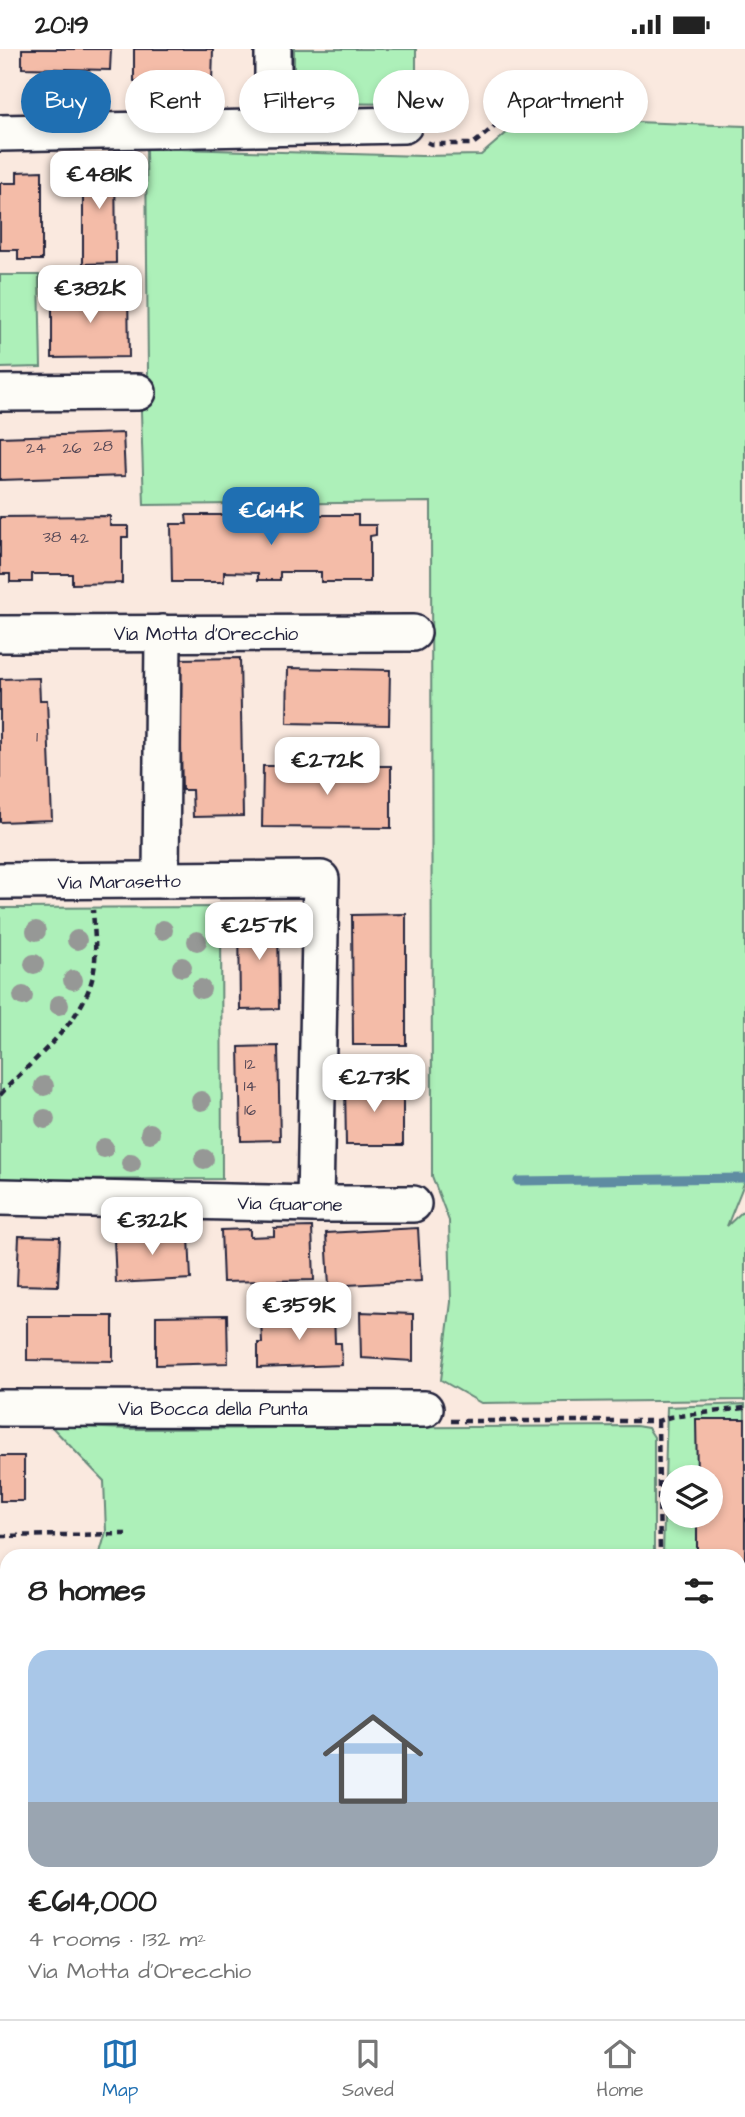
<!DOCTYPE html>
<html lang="en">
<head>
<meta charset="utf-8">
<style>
	:root { --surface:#fff; --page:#f2f2f2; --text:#222; --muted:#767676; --line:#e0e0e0; --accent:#1f6fb2 }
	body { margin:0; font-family:"Architects Daughter",sans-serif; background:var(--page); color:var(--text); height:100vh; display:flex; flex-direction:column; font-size:26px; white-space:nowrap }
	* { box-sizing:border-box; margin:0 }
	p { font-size:23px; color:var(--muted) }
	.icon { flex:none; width:38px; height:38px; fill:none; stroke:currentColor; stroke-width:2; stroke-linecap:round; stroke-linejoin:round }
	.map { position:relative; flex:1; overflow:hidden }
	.details { position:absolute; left:0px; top:1500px; width:746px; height:471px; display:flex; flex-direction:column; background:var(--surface); border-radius:21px 21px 0 0; box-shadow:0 4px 10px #0003 }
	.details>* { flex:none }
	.guide { position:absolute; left:21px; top:21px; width:704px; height:63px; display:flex; gap:14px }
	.controls { position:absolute; left:660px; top:1416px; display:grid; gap:14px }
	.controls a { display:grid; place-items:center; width:63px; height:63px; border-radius:50%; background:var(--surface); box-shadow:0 4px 10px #0003; font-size:35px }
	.price { position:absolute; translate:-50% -60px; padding:0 16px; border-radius:14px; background:#fff; color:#222; font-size:23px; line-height:46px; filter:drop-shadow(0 2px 4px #0008) }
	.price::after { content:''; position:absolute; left:50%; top:42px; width:21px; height:16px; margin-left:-10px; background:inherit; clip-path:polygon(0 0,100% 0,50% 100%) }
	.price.selected { background:var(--accent); color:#fff }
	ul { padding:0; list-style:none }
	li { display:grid; align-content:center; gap:14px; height:371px; padding:0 28px }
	li span { display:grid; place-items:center; height:217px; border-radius:21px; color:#555 }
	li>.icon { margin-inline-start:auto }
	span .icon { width:126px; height:126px; fill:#fffc; stroke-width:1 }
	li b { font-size:30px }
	h2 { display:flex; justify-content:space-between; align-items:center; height:84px; padding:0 28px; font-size:30px }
	.chip { padding:0 24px; border-radius:32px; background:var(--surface); box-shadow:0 4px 10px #0003; font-size:24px; line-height:63px }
	.chip.selected { background:var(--accent); color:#fff }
	.status { display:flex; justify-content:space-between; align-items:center; height:49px; padding:0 35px; background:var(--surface); direction:ltr }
	.status svg { height:19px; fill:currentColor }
	.menu { display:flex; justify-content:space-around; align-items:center; height:98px; border-top:2px solid var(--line); background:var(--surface); font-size:19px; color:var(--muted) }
	.menu a { display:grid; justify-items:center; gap:4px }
	.menu .selected { color:var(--accent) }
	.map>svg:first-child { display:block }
	.green { fill:#adf0b9; stroke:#68897a; stroke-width:2; fill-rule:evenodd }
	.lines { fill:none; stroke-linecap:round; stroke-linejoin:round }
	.stream { stroke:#5e8ca2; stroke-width:9 }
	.building { fill:#f4bca8; stroke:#22223b; stroke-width:2 }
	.minor-casing { stroke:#22223b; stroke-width:40 }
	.path { stroke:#22223b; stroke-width:4.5; stroke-dasharray:7 5; stroke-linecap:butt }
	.minor { stroke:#fdfcf7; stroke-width:35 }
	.tree { fill:#969896 }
	.labels { text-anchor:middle; stroke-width:5; stroke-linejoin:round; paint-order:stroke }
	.number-label { font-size:16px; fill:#564856 }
	.street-label { font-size:19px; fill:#22223b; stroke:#fdfcf7 }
</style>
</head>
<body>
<div class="status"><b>20:19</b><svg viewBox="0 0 49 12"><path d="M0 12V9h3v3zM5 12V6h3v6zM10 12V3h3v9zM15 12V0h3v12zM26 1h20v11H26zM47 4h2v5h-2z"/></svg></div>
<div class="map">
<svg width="745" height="1970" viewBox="0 0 745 1970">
	<rect width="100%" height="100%" fill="#fae9df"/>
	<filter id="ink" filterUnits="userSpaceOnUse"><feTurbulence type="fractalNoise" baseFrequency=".0143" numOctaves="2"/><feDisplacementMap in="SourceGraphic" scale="14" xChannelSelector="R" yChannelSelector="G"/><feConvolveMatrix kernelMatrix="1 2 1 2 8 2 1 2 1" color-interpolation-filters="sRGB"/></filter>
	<g filter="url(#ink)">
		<g class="green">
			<path d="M294,0H416V55L294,54Z"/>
			<path d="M524,69L745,77V1132L727,1177L745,1160V1351L481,1354L441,1331L451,1253L449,1172L432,1127L431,453L144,456L141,363L148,324L146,99L422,107L481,106Z"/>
			<path d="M0,226H39L41,318L0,319Z"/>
			<path d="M221,858L222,1130L0,1131V859Z"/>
			<path d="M745,1355V1970H668V1964H738V1507H663L667,1358ZM672,1428H710V1466H672Z"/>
			<path d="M51,1377L130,1380L636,1377L648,1379L654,1388V1507H99L106,1483L104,1432Z"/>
			<rect x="448" y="1964" width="194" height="6"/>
		</g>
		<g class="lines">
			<path class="stream" d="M518,1132L745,1129"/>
		</g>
		<g class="building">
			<path d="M22,0H111L110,21L22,19Z"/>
			<path d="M134,0H213L212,33L134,32Z"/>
			<path d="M83,109H115L116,214L83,215Z"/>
			<path d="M42,122V211H18V201H0V134H17V123Z"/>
			<path d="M128,243L129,308L52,309V244Z"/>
			<path d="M123,384L125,427L0,431V388Z"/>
			<path d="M186,466H358V476H376V486L370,487V533H321V523H280V531H258V524L224,523V533H172L171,475H187Z"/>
			<path d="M110,467V477H128V488H122V534L72,535V525H32V533H10V525H0V468Z"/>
			<path d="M240,609L243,767L193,768L192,741H182L179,610Z"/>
			<path d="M288,619L390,621L389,676L287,674Z"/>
			<path d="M39,629L40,651H47L52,771L0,773V630Z"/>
			<path d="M263,717H391V779L262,778Z"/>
			<path d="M406,865V996H353L352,866Z"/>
			<path d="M239,866H278L279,960L240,961Z"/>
			<path d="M278,997L280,1091L241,1092L239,998Z"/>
			<path d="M345,1034H403V1096H346Z"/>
			<path d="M312,1178L314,1231L223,1233L221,1181L250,1180V1188L274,1187V1179Z"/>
			<path d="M418,1179L421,1232L329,1237L326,1184Z"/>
			<path d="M184,1181V1188H189L191,1230L116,1234L114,1190H121L120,1185Z"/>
			<path d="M19,1187L60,1188L58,1237L17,1236Z"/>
			<path d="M360,1263L413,1265V1312L361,1309Z"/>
			<path d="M334,1265L335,1294H341L342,1316L258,1319V1294H262L261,1268Z"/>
			<path d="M227,1266L228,1314L156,1316V1267Z"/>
			<path d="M27,1267H113V1312L27,1311Z"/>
			<path d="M696,1370H745V1626H738V1507H697V1466H710V1428H697Z"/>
			<rect x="0" y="1407" width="24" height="45"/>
			<rect x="0" y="1528" width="3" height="45"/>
			<rect x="0" y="1880" width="7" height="62"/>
			<rect x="49" y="1964" width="42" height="6"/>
		</g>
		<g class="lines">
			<defs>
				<g id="minor">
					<path d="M273,0V78"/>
					<path d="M0,84L404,76"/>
					<path d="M0,344L138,343"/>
					<path d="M0,585L413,584"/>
					<path d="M161,831L163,584"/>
					<path d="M0,832L321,830L315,1155"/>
					<path d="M0,1148L315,1155H413"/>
					<path d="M0,1359L425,1360"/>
					<path d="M0,1623H7"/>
					<path d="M738,1891H745"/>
					<path d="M107,1964V1970"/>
					<path d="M658,1970L659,1964"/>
				</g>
			</defs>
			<use href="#minor" class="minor-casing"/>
			<g class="path">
				<path d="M427,93L431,95H473L520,57L621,62"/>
				<path d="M0,1046C33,1009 86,973 94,921C97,902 94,880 93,861"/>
				<path d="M451,1372H658L670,1368L745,1359"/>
				<path d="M658,1372L660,1507"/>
				<path d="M0,1487L126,1485"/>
				<path d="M738,1761H745"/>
			</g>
			<use href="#minor" class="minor"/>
		</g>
		<g class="tree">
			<circle cx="163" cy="881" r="10"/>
			<circle cx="36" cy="882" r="10"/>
			<circle cx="77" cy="891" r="10"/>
			<circle cx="197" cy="892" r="10"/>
			<circle cx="34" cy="915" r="10"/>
			<circle cx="182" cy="918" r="10"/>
			<circle cx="73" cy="931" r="10"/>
			<circle cx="201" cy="940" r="10"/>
			<circle cx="23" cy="947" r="10"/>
			<circle cx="59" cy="956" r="10"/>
			<circle cx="44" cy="1037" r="10"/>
			<circle cx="201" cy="1052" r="10"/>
			<circle cx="45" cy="1070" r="10"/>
			<circle cx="150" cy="1084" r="10"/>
			<circle cx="104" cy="1099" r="10"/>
			<circle cx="204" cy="1110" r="10"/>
			<circle cx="131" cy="1114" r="10"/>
		</g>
	</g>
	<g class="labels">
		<g class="number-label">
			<text x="103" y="402">28</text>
			<text x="36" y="404">24</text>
			<text x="72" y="404">26</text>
			<text x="52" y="493">38</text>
			<text x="79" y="494">42</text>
			<text x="37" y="693">1</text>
			<text x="250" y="1020">12</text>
			<text x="250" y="1042">14</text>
			<text x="250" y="1066">16</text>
		</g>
		<g class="street-label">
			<text x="206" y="591">Via Motta d'Orecchio</text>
			<text transform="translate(119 832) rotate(-1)" y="7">Via Marasetto</text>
			<text transform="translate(290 1154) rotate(1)" y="7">Via Guarone</text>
			<text x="213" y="1366">Via Bocca della Punta</text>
		</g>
	</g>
</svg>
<div class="controls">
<a><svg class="icon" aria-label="layers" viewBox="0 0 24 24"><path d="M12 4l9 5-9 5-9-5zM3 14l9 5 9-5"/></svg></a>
</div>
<b class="price" style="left:99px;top:162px">€481K</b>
<b class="price" style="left:90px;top:276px">€382K</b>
<b class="price selected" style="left:271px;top:498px">€614K</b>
<b class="price" style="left:327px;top:748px">€272K</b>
<b class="price" style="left:259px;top:913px">€257K</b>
<b class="price" style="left:374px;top:1065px">€273K</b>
<b class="price" style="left:152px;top:1208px">€322K</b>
<b class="price" style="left:299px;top:1293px">€359K</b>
<div class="guide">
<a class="chip selected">Buy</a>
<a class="chip">Rent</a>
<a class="chip">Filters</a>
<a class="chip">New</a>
<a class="chip">Apartment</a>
</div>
<section class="details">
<h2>8 homes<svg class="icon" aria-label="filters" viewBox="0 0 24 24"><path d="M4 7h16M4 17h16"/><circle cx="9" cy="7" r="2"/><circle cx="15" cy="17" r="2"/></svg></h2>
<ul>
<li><span style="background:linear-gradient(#a9c7e8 70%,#9aa5b1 0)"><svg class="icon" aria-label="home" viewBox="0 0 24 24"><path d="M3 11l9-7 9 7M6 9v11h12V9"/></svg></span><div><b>€614,000</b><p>4 rooms · 132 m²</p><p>Via Motta d'Orecchio</p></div></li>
</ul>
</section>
</div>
<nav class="menu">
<a class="selected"><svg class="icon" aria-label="map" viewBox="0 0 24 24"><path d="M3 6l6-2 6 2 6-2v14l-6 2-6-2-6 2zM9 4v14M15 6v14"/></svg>Map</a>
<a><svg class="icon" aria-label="saved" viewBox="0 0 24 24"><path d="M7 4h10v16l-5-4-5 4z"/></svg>Saved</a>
<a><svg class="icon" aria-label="home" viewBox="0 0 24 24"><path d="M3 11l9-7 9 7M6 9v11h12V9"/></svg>Home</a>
</nav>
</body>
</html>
